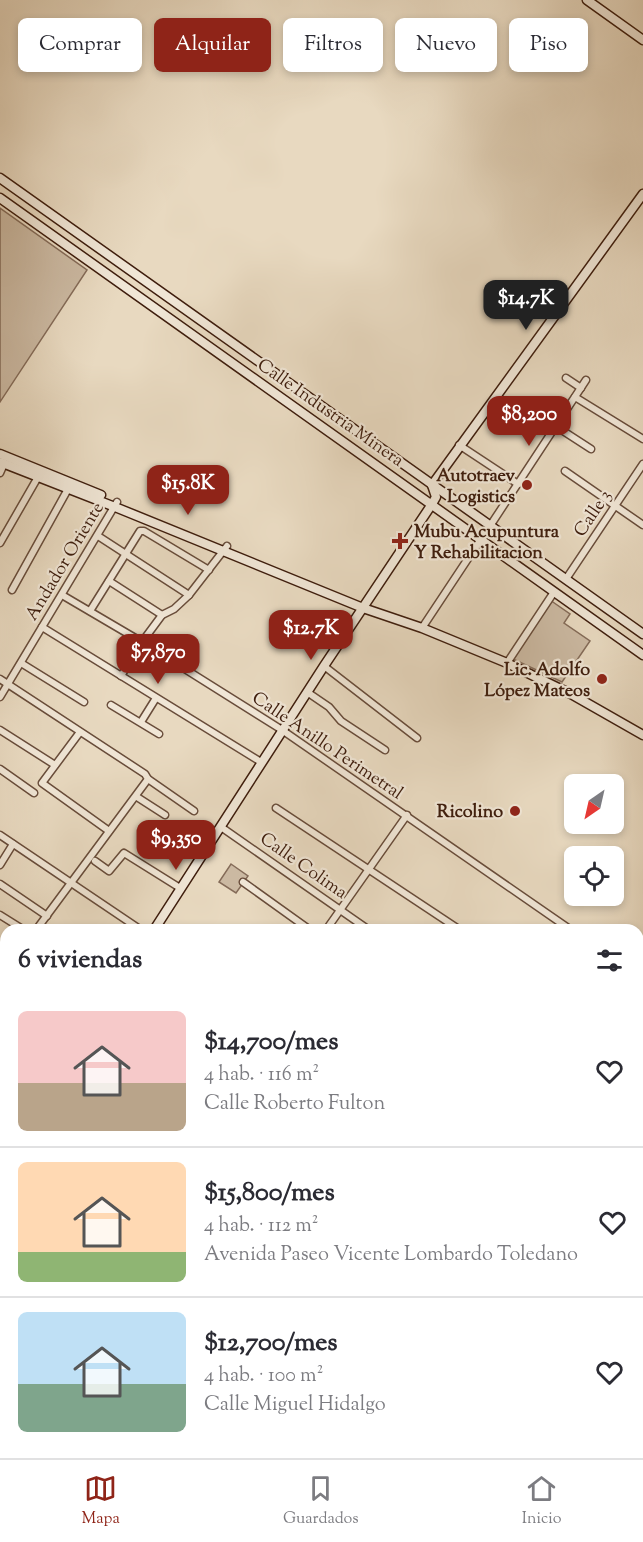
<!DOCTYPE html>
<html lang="es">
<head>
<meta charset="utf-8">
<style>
	:root { --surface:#fff; --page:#f2f2f3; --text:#2b2b33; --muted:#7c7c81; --line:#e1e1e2; --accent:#8f2418 }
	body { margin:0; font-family:"Sorts Mill Goudy",serif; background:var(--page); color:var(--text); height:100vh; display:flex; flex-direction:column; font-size:22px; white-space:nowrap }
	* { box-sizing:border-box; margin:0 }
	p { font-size:20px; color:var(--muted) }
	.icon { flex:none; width:33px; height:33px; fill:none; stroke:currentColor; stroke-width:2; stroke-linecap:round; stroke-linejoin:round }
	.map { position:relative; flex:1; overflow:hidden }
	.sheet { position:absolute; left:0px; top:924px; width:644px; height:534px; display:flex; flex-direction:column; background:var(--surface); border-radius:18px 18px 0 0; box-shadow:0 3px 9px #0003 }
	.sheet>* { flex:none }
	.guide { position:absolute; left:18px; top:18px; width:608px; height:54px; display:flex; gap:12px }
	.needle { width:39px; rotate:214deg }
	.fabs { position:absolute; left:564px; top:774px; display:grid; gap:12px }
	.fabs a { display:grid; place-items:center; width:60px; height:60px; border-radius:9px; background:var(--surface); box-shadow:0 3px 9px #0003; font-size:30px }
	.price { position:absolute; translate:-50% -51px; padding:0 14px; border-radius:12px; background:var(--accent); color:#fff; font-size:20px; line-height:39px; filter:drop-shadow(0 2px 3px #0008) }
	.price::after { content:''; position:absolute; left:50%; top:36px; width:18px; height:14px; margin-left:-9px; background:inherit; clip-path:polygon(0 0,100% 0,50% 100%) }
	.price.selected { background:#222; color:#fff }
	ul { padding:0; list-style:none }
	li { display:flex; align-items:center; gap:18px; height:150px; padding:0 18px }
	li+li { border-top:2px solid var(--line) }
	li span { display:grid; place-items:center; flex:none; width:168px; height:120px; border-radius:9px; color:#555 }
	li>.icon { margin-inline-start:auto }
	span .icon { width:72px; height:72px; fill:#fffc; stroke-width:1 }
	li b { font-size:26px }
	h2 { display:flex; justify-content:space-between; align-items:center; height:72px; padding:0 18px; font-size:26px }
	.tag { padding:0 21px; border-radius:9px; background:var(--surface); box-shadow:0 3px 9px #0003; font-size:21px; line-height:54px }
	.tag.selected { background:var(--accent); color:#fff }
	.tab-bar { display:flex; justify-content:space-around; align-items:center; height:84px; border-top:2px solid var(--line); background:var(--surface); font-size:16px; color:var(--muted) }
	.tab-bar a { display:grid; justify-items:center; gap:3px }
	.tab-bar .selected { color:var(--accent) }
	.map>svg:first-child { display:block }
	.green { fill:#cbb9a2; stroke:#846b58; stroke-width:1.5 }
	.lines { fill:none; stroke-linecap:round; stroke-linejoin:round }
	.minor-casing { stroke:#684c3a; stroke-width:9 }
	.secondary-casing { stroke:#3e1d0d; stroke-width:11 }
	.minor { stroke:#f0e6d6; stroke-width:6 }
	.secondary { stroke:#f0e6d6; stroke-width:8 }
	.poi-dot { fill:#8f2418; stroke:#f0e6d6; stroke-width:2 }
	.labels { text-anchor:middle; stroke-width:4.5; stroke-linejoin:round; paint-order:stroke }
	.street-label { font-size:18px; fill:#3e1d0d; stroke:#f0e6d6 }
	.poi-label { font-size:18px; font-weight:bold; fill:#3e1d0d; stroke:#f0e6d6; text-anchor:end }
</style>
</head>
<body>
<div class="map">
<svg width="643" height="1458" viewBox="0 0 643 1458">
	<rect width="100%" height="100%" fill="#e8d9c0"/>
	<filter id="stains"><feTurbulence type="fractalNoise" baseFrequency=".00333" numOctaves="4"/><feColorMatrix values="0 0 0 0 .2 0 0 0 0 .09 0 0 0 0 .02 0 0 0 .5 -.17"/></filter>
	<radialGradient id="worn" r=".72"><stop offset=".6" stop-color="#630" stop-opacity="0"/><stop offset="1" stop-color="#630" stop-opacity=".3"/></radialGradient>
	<g class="green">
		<path d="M0,208L87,270L0,402Z"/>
		<path d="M550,600L570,614L564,623L590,641L562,682L513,659Z"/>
		<path d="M231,864L248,876L236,893L219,882Z"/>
	</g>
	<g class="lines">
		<defs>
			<g id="minor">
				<path d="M566,378L581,388"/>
				<path d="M575,397L643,439"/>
				<path d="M557,427L591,449"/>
				<path d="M459,445L518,484"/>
				<path d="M565,471L643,525"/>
				<path d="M0,473L4,464"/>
				<path d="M490,526L586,380"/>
				<path d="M98,536L189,595"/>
				<path d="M0,543L38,477"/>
				<path d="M566,579L643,464"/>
				<path d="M109,581L162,615"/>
				<path d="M12,590L68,489"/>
				<path d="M62,595L142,642L282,730L571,930"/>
				<path d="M90,611L140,531H144L209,570"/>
				<path d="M42,627L261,762"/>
				<path d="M422,628L481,539"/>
				<path d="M21,663L84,702"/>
				<path d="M507,663L554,592"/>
				<path d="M324,666L417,738"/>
				<path d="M121,676L142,642L162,615L174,609L189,595L227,546"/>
				<path d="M0,679L145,774L148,779L36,930"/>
				<path d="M307,692L329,707L341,721L385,750"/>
				<path d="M0,697L117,502"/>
				<path d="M111,705L159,734"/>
				<path d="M141,722L156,698"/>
				<path d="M0,730L55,765"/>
				<path d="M80,732L42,783L109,831"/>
				<path d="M0,769L34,793"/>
				<path d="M148,779L194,811"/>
				<path d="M137,797L165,815"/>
				<path d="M276,808L457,928"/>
				<path d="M221,827L369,930"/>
				<path d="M0,835L141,930"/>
				<path d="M95,861L109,871L124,853L180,888"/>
				<path d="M0,865L13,844"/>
				<path d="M243,882L310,930"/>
				<path d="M0,884L47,916"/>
				<path d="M0,915L24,930"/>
				<path d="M326,930L407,815"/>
				<path d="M638,990L643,1041"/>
				<path d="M0,1040L6,1031"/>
				<path d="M0,1089L6,1081"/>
				<path d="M638,1120L643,1125"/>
				<path d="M0,1205L6,1209"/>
				<path d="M638,1277L643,1273"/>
				<path d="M0,1365L6,1369"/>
				<path d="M0,1421L6,1412"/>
				<path d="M131,1452L140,1458"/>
				<path d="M366,1452L370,1458"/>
				<path d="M592,1452L600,1458"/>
				<path d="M335,1458L339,1452"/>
				<path d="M507,1458L511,1452"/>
			</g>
			<g id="secondary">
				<path d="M587,0L643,40"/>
				<path d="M0,178L643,634"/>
				<path d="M0,198L643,655"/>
				<path d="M0,454L101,495"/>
				<path d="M0,462L115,507L363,608L422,628L507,663L571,694L643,735"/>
				<path d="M432,485L643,194"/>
				<path d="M154,930L324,666L432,504L436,497L432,485"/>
				<path d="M638,1155L643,1153"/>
				<path d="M0,1175L6,1165"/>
				<path d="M135,1458L139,1452"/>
			</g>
		</defs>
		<use href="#minor" class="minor-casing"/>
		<use href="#secondary" class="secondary-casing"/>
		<use href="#minor" class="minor"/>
		<use href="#secondary" class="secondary"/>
	</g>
	<g class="poi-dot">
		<circle cx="527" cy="485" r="6"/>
		<path d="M397 532h6v6h6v6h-6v6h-6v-6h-6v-6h6z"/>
		<circle cx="602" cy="679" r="6"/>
		<circle cx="515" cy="811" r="6"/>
	</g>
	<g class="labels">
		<g class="street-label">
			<text transform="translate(331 412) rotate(35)" y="6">Calle Industria Minera</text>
			<text transform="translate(592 513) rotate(-56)" y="6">Calle 3</text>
			<text transform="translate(64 561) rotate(-59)" y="6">Andador Oriente</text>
			<text transform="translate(328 745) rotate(34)" y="6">Calle Anillo Perimetral</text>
			<text transform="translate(304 865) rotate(35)" y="6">Calle Colima</text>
		</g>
		<g class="poi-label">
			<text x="515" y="481">Autotraev<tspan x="515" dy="21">Logistics</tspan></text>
			<text x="414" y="537" text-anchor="start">Mubu Acupuntura<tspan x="414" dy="21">Y Rehabilitacion</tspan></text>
			<text x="590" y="675">Lic. Adolfo<tspan x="590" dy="21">López Mateos</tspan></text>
			<text x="503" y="817">Ricolino</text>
		</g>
	</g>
	<rect width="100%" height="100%" filter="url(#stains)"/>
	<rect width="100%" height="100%" fill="url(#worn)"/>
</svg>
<div class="fabs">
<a><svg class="needle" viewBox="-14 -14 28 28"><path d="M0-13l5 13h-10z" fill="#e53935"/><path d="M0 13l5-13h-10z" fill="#7c7c81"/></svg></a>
<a><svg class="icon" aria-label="locate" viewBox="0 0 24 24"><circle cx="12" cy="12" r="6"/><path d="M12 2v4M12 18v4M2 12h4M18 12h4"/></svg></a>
</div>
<b class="price selected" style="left:526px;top:331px">$14.7K</b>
<b class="price" style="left:529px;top:447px">$8,200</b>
<b class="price" style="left:188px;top:516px">$15.8K</b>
<b class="price" style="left:311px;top:661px">$12.7K</b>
<b class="price" style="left:158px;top:685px">$7,870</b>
<b class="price" style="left:176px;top:871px">$9,350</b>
<div class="guide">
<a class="tag">Comprar</a>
<a class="tag selected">Alquilar</a>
<a class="tag">Filtros</a>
<a class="tag">Nuevo</a>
<a class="tag">Piso</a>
</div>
<section class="sheet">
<h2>6 viviendas<svg class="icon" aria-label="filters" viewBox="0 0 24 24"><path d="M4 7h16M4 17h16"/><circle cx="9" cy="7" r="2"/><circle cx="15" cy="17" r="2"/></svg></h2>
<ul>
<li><span style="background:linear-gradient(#f6c9c9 60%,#b9a48a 0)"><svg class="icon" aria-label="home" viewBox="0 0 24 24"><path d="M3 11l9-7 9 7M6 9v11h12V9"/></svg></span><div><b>$14,700/mes</b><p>4 hab. · 116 m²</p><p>Calle Roberto Fulton</p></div><svg class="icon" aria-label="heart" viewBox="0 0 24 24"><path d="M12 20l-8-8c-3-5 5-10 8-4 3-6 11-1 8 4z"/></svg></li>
<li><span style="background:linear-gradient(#ffd9b3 75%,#8fb573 0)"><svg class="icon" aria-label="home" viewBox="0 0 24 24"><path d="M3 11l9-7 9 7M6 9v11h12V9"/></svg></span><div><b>$15,800/mes</b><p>4 hab. · 112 m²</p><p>Avenida Paseo Vicente Lombardo Toledano</p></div><svg class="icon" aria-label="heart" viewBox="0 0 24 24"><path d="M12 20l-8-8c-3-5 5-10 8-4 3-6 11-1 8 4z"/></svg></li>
<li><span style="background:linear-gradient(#bfe0f5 60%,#7fa58c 0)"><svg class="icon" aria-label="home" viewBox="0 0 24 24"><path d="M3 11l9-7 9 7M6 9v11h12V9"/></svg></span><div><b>$12,700/mes</b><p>4 hab. · 100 m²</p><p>Calle Miguel Hidalgo</p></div><svg class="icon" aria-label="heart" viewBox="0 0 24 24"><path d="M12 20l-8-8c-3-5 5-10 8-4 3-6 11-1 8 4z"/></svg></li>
</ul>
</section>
</div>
<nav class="tab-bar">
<a class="selected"><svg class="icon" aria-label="map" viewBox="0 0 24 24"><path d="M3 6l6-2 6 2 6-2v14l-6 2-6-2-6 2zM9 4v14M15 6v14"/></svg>Mapa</a>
<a><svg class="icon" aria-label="saved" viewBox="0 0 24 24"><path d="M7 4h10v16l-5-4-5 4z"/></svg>Guardados</a>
<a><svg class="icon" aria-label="home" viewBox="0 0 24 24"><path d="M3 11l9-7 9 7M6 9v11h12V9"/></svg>Inicio</a>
</nav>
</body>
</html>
